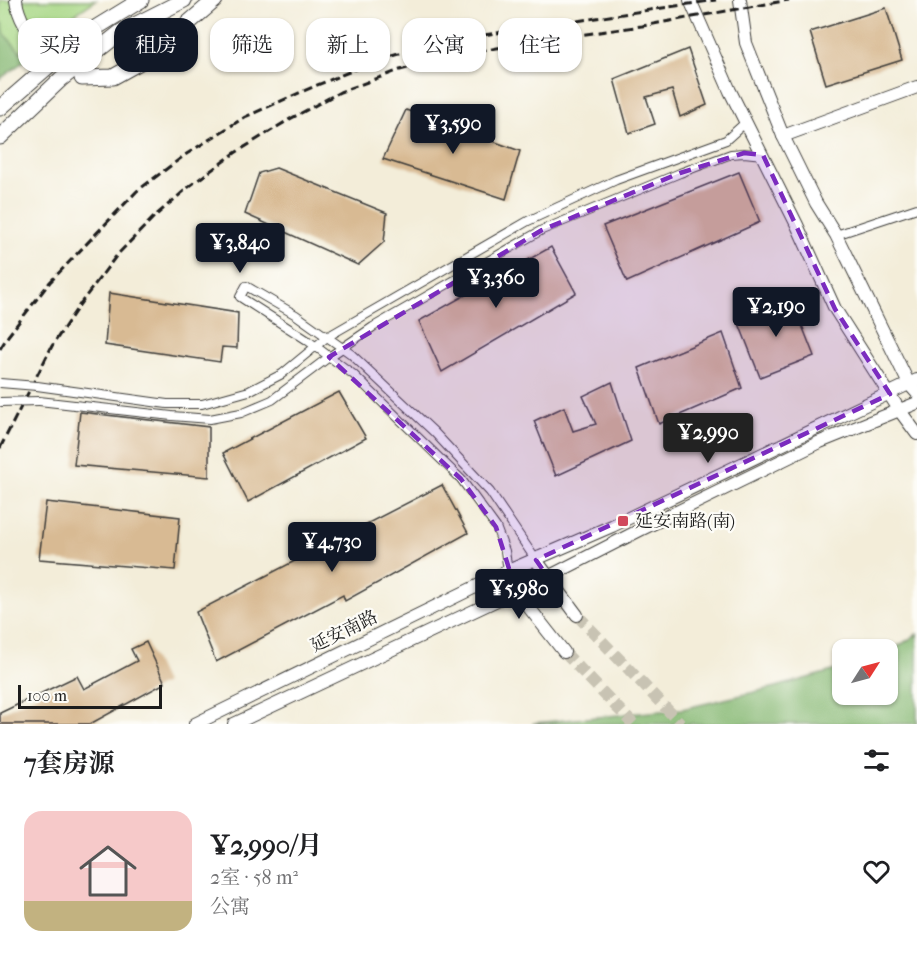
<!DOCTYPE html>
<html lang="zh">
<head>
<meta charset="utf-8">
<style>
	:root { --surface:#fff; --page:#f6f6f6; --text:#202124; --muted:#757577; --line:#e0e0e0; --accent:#111827 }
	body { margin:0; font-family:"IM FELL French Canon","Noto Serif SC",serif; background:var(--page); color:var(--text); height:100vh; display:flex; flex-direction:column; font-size:22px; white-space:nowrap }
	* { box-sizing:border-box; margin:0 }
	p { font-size:20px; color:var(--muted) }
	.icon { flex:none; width:33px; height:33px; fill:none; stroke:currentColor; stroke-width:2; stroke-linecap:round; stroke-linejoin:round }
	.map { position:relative; height:724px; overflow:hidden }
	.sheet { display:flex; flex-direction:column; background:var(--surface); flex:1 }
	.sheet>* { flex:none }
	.top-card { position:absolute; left:18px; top:18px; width:600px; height:54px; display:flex; gap:12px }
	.needle { width:39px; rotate:54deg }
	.controls { position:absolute; left:832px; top:639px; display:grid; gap:12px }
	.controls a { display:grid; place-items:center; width:66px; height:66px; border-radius:12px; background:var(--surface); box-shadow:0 2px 4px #0004; font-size:30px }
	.scale { position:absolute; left:18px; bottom:15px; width:144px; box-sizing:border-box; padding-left:6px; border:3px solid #1c1c1c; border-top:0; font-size:16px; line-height:21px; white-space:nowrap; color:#1c1c1c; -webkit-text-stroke:4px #fdfcf7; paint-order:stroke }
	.price { position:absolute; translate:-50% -51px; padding:0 14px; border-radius:6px; background:var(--accent); color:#fff; font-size:20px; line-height:39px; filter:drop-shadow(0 2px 3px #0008) }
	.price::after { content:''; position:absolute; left:50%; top:36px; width:18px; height:14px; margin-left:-9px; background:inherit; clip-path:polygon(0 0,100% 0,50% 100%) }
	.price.on { background:#222; color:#fff }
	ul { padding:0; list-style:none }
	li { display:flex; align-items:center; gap:18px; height:150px; padding:0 24px }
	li+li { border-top:2px solid var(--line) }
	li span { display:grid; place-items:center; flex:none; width:168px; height:120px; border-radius:18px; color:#555 }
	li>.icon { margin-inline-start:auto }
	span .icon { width:72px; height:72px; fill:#fffc; stroke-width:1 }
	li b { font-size:26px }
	h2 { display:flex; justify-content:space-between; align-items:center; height:72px; padding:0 24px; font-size:26px }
	.chip { padding:0 21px; border-radius:18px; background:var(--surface); box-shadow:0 2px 4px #0004; font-size:21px; line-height:54px }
	.chip.on { background:var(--accent); color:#fff }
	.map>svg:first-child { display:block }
	.green { fill:#a7d785; stroke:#627a50; stroke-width:1.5 }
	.forest { fill:#85b872; stroke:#506a47; stroke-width:1.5 }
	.building { fill:#d8ba93 }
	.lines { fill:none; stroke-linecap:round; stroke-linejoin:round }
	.secondary-tunnel { stroke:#c8c3b3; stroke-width:12; stroke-dasharray:12 6; stroke-linecap:butt }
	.street-casing { stroke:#3c3b38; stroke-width:10 }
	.secondary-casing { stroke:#3c3b38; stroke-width:14 }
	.highway-casing { stroke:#3c3b38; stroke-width:17 }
	.street { stroke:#fff; stroke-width:8 }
	.secondary { stroke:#fff; stroke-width:12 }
	.highway { stroke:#fff; stroke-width:15 }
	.rail { stroke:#1c1c1c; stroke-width:3; stroke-dasharray:9 4.5; stroke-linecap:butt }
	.street-bridge-casing { stroke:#3c3b38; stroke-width:10; stroke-linecap:butt }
	.street-bridge { stroke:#fff; stroke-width:8 }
	.marked { fill:#7b2cbf; fill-opacity:0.2; stroke:#7b2cbf; stroke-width:4.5; stroke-dasharray:12 8; stroke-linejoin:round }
	.poi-dot { fill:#d1495b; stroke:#fdfcf7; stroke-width:2 }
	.labels { text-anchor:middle; stroke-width:4.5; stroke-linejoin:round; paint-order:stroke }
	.poi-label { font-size:18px; fill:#1c1c1c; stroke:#fdfcf7; text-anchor:start }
	.street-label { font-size:18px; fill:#1c1c1c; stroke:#fdfcf7 }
</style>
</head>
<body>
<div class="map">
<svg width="917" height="724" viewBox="0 0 917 724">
	<rect width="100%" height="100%" fill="#fdfcf7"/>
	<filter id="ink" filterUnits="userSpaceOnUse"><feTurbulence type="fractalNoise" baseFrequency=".0167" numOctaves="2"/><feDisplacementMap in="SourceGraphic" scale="12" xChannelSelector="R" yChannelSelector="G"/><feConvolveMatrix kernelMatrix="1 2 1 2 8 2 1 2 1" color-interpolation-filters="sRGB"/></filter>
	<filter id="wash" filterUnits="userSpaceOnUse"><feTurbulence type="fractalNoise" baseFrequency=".008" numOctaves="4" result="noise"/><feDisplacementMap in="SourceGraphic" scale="24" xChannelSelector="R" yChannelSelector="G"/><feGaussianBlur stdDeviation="1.35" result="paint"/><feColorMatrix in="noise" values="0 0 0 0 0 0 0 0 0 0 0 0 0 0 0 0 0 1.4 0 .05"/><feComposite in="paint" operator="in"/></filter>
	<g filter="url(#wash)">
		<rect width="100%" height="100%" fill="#f3edd9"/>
		<path class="green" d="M0,0H96L0,65Z"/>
		<g class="forest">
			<path d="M0,17L5,35L27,59L0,79Z"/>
			<path d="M917,634V724H533L534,723L682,709L776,687L843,668V694H888V653Z"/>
		</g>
		<g id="blocks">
			<g class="building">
				<path d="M886,8L902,60L826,84L810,32Z"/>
				<path d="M688,49L707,105L680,117L672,90L646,97L655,124L629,133L614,79Z"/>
				<path d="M406,110L520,151L506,199L383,159Z"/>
				<path d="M276,168L387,213L384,242L358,265L245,214L259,173Z"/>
				<path d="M739,172L760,222L627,282L603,226Z"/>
				<path d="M551,247L576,293L442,372L419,321Z"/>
				<path d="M109,293L238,313L237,348L222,347L220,362L105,345Z"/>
				<path d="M792,300L814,356L760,377L738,321Z"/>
				<path d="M723,333L742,388L659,424L639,368Z"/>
				<path d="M612,382L631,441L556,476L534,421L564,407L573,431L596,424L583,396Z"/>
				<path d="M339,392L366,438L248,502L223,453Z"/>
				<path d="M80,412L209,427V477L74,465Z"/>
				<path d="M442,485L468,533L345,601L343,595L216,662L196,612Z"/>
				<path d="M46,502L180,517L175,570L39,559Z"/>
				<path d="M146,642L165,683L90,724H0V713L77,676L84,689L137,661L131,649Z"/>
			</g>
		</g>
	</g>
	<g filter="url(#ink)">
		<use href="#blocks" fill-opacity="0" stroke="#3c3b38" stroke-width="1.5"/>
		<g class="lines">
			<g class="secondary-tunnel">
				<path d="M40,47L78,75"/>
				<path d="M577,615L681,724"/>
				<path d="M564,652L633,724"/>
			</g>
			<defs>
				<g id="street">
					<path d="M836,235L917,208"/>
					<path d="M37,386L167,404H202L249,391L282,374L327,337L528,221L616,180L726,140L746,122"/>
					<path d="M39,401L172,416L210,419L241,413L272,400L329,357L373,327L542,230L680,173L731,154L744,153L763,155"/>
					<path d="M508,571L505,551L496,527L461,479L354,375L307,340L240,297L246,286L296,315L351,354L434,432L490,492L536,560"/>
				</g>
				<g id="secondary">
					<path d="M16,0C18,18 29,33 40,47"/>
					<path d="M690,0L730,91L797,225L835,309L900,411L917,434"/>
					<path d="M740,0L746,43L783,136L816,203L836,235L909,384L917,393"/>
					<path d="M783,136L917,87"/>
					<path d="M536,560L577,615"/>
					<path d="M508,571L511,583L516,591L564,652"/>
					<path d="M195,724L508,571L612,526L917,380"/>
					<path d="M234,724L516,591L548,577L640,530L820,442L917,403"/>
				</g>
				<g id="highway">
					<path d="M82,78L113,77L149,57L215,0"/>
					<path d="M0,108L84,35L141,0"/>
					<path d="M0,137L61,79L121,32L184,0"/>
				</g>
			</defs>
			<use href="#street" class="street-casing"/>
			<use href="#secondary" class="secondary-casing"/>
			<use href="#highway" class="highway-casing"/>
			<use href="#street" class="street"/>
			<use href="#secondary" class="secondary"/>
			<use href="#highway" class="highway"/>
			<g class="rail">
				<path d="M0,349L8,336L50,282L137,191L185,155L245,117L315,86L378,60L450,40L716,0"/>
				<path d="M0,448L52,346L80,304L117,255L155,216L191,185L235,153L290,119L340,92L400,70L469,53L543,40L642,26L789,0"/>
			</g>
			<defs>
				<g id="street-bridge">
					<path d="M0,383L37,386"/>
					<path d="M0,402L39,401"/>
				</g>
			</defs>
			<use href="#street-bridge" class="street-bridge-casing"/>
			<use href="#street-bridge" class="street-bridge"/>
		</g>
	</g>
	<path class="marked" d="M744,153L763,155L835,309L890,394L536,560L548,577L516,591L496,527L461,479L329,357L542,230L680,173Z"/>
	<rect class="poi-dot" x="617" y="515" width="12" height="12" rx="3"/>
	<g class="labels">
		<g class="poi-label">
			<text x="635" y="527">延安南路(南)</text>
		</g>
		<g class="street-label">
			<text transform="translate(344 631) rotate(-26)" y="6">延安南路</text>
		</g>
	</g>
</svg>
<div class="controls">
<a><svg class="needle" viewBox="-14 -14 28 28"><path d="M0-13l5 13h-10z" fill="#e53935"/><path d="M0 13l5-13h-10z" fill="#757577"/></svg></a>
</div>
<div class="scale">100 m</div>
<b class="price" style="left:453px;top:155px">¥3,590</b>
<b class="price" style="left:240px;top:274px">¥3,840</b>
<b class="price" style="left:496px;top:309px">¥3,360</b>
<b class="price" style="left:776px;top:338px">¥2,190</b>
<b class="price on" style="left:708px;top:464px">¥2,990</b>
<b class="price" style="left:332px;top:573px">¥4,730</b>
<b class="price" style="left:519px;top:620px">¥5,980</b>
<div class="top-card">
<a class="chip">买房</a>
<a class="chip on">租房</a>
<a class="chip">筛选</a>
<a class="chip">新上</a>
<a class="chip">公寓</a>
<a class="chip">住宅</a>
</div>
</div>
<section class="sheet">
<h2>7套房源<svg class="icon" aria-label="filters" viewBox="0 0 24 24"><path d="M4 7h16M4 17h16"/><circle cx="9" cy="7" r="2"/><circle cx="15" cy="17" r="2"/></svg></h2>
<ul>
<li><span style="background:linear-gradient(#f6c9c9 75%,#c2b280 0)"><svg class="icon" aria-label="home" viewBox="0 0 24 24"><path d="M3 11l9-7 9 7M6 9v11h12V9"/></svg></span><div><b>¥2,990/月</b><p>2室 · 58 m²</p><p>公寓</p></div><svg class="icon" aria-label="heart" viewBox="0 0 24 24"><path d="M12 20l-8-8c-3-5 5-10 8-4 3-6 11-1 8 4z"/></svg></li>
</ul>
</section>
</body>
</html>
